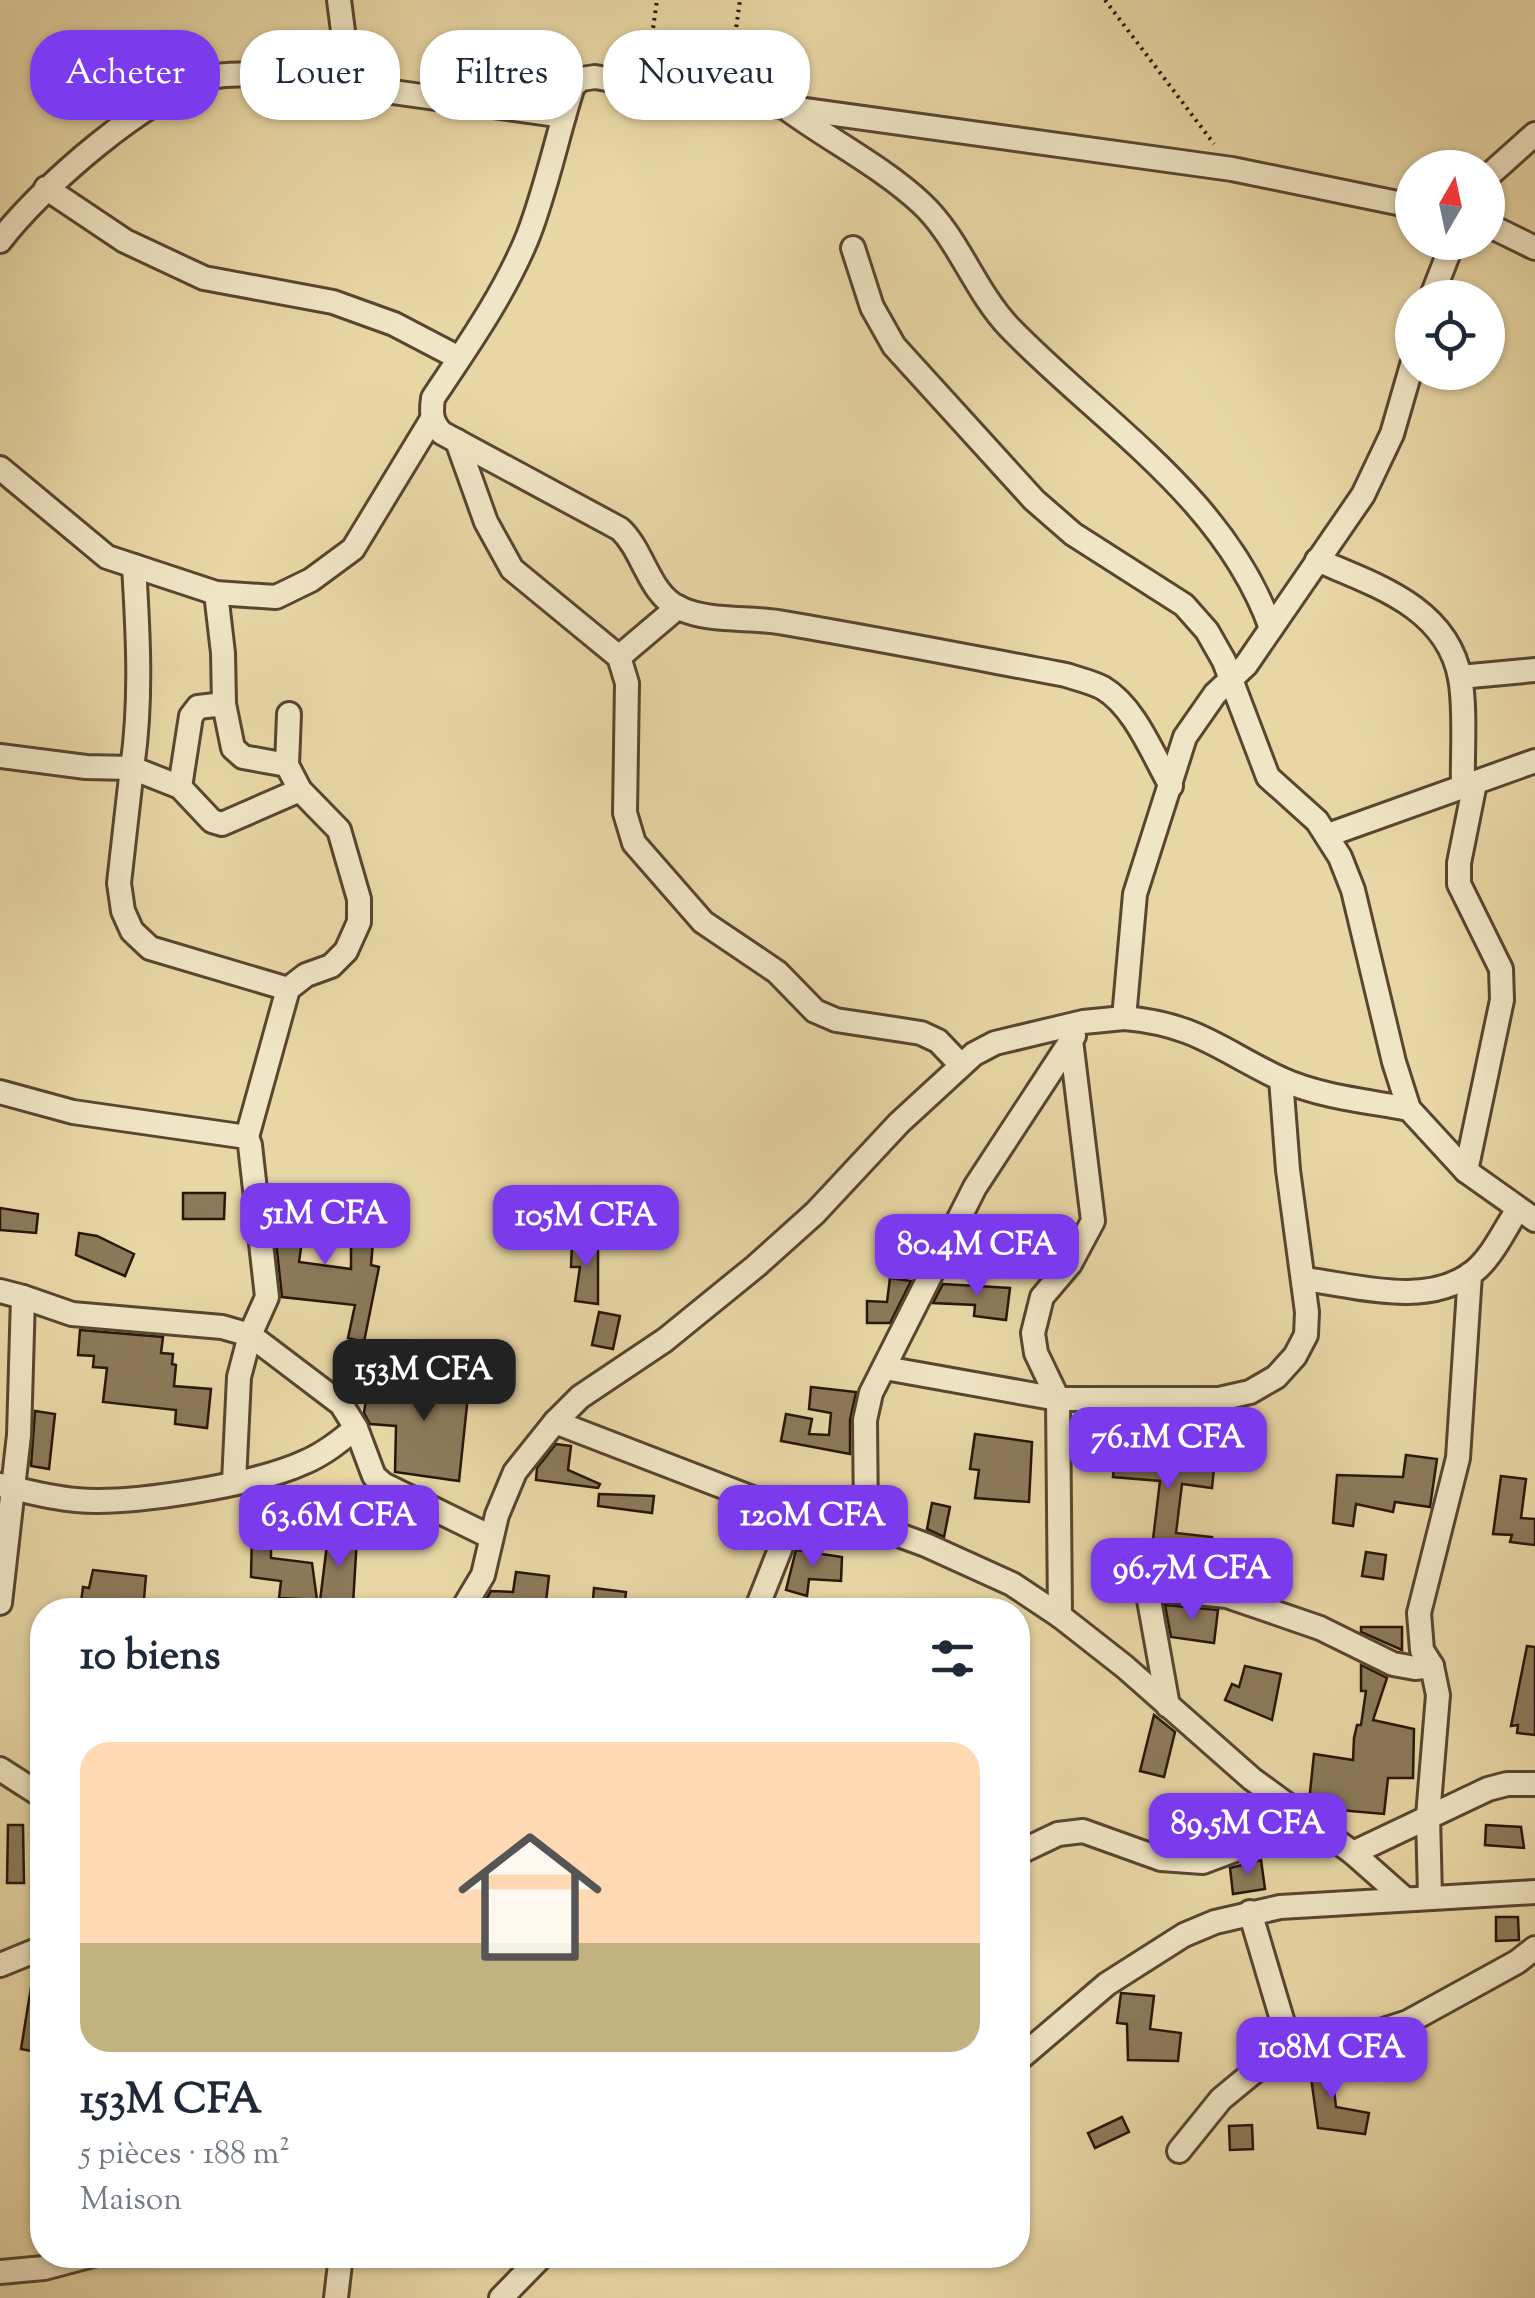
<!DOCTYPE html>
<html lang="fr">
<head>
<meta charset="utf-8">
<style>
	:root { --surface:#fff; --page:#f6f6f7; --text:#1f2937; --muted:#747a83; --accent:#7c3aed }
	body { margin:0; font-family:"Sorts Mill Goudy",serif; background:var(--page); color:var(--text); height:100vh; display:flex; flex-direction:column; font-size:38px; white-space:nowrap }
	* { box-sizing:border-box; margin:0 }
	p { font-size:32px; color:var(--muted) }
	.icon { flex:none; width:55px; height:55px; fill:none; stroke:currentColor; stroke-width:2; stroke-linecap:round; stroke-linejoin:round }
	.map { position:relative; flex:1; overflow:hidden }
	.details { position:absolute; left:30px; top:1598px; width:1000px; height:670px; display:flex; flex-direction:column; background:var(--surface); border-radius:40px; box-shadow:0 2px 8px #0004 }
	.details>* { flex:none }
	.hud { position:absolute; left:30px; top:30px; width:1000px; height:90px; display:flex; gap:20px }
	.needle { width:65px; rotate:9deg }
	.tools { position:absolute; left:1395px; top:150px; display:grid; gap:20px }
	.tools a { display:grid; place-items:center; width:110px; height:110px; border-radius:50%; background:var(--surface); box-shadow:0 2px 8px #0004; font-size:50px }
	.price { position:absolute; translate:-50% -85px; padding:0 22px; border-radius:20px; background:var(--accent); color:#fff; font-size:32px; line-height:65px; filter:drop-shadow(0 2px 5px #0008) }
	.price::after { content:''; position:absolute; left:50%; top:60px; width:30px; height:22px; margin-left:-15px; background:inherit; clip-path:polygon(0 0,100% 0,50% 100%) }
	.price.selected { background:#222; color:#fff }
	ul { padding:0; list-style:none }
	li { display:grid; align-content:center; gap:20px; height:530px; padding:0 50px }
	li span { display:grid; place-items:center; height:310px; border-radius:30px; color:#555 }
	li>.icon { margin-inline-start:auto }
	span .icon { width:180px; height:180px; fill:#fffc; stroke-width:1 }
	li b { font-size:42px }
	h2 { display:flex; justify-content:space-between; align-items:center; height:120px; padding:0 50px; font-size:42px }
	.pill { padding:0 35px; border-radius:40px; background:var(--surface); box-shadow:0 2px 8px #0004; font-size:35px; line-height:90px }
	.pill.selected { background:var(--accent); color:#fff }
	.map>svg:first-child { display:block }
	.building { fill:#8c7a5a; stroke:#281609; stroke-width:2.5 }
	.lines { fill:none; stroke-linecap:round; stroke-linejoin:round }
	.minor-casing { stroke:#584630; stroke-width:28 }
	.path { stroke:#281609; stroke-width:4; stroke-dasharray:2.5 5; stroke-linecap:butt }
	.minor { stroke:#f0e5c4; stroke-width:22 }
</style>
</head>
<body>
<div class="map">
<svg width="1535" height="2298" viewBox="0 0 1535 2298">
	<rect width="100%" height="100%" fill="#e8d7a5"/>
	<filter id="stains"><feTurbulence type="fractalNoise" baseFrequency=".002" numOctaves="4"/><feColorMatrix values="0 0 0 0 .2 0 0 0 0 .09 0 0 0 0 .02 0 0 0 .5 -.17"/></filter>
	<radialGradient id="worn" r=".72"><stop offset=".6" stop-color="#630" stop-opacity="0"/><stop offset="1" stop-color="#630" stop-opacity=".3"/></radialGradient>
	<g class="building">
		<path d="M279,1187H299L300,1226H304L299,1262L351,1269V1231L374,1232L371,1265L379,1267L364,1342L348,1338L355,1305L282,1297L275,1232L276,1222L279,1223Z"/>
		<path d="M183,1193H225L224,1219H183Z"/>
		<path d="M337,1196L361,1198L358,1227L335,1225Z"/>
		<path d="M0,1208L38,1214L36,1233L0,1230Z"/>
		<path d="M79,1233L97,1236L134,1254L125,1276L76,1255Z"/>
		<path d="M572,1240H598V1304L575,1301L580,1267H571Z"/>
		<path d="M890,1278L911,1281L890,1323H867V1301L887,1302Z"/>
		<path d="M943,1284L1010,1288L1006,1320L974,1316L975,1305L933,1303Z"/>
		<path d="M599,1312L620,1316L613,1349L592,1345Z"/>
		<path d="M80,1330L163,1337L161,1353L173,1354L172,1364L176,1365L174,1386L211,1389L207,1428L175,1424L176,1410L103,1402L107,1368L93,1367L94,1356L78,1355Z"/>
		<path d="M401,1356L420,1359L418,1380L469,1386L459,1481L395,1472L396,1426L370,1424L364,1413L366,1399L396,1402Z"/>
		<path d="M811,1387L856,1392L850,1420V1454L781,1441L786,1414L812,1419L809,1434L829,1435L831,1413L809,1409Z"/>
		<path d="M35,1411L55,1414L49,1469L31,1466Z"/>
		<path d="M975,1434L1032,1442L1029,1502L975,1498L979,1470L970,1469Z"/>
		<path d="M1137,1441L1183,1447L1182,1454L1215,1459L1212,1488L1182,1484L1176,1533L1212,1537L1210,1559L1151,1556L1160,1481L1113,1477L1116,1442L1136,1444Z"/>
		<path d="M556,1444L571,1446L568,1470L600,1484L598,1488L536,1480L537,1468Z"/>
		<path d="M1406,1455L1437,1459L1430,1507L1395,1502L1393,1512L1356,1504L1353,1526L1333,1523L1337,1475L1403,1477Z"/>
		<path d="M1501,1476L1526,1479L1521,1518L1535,1519V1545L1510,1542L1512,1535L1493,1534Z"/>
		<path d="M599,1494L654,1496L652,1513L598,1506Z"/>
		<path d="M932,1503L950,1507L944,1537L927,1529Z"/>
		<path d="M252,1530H271V1558L312,1563L317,1600L279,1598L281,1581L251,1577Z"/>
		<path d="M328,1536L357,1538L353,1604L320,1601Z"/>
		<path d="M796,1550L842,1557L841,1581L809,1579L807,1596L786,1590Z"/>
		<path d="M1366,1552L1386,1555L1383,1579L1362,1576Z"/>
		<path d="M93,1570L146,1576L143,1610H80L83,1587L89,1588Z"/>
		<path d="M516,1572L549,1576L545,1610H480L491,1591L513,1592Z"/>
		<path d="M594,1588L626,1592L624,1610H592Z"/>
		<path d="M1165,1605L1218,1610L1214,1643L1171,1637Z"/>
		<path d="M1361,1627H1402V1650L1361,1632Z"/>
		<path d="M1527,1646L1535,1647V1735L1517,1733L1518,1725L1511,1726Z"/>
		<path d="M1361,1665L1387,1678L1373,1720L1414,1729L1413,1778H1388L1384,1814L1316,1808L1309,1802L1314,1754L1353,1760L1354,1738L1357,1725H1361L1366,1691H1361Z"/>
		<path d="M1245,1666L1281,1674L1272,1720L1225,1700L1232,1684L1239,1687Z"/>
		<path d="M1154,1715L1175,1732L1164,1777L1140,1771Z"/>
		<path d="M8,1825H23L24,1883H7Z"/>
		<path d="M1486,1825L1521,1827L1524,1848L1485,1845Z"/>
		<path d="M1261,1860L1265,1889L1233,1894L1230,1868Z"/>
		<path d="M1496,1917H1518L1519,1940L1496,1941Z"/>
		<path d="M33,1975L42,1976V2053L21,2049Z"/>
		<path d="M1121,1993L1154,1996L1150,2029L1181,2033L1178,2061L1128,2060L1127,2024L1117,2023Z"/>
		<path d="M1322,2054L1323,2057L1330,2058L1328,2091L1334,2090L1336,2107L1369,2113L1365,2134L1318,2128L1308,2056Z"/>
		<path d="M1122,2117L1129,2132L1095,2148L1088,2133Z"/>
		<path d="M1252,2125L1253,2149L1230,2150L1229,2126Z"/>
	</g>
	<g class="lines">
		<defs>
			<g id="minor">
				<path d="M339,0L350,86L564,116"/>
				<path d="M790,111C833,142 882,167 921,203C958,237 974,290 1009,327C1102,423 1224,497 1271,628"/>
				<path d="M1488,176L1535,134"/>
				<path d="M46,188L125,241L204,278L333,302L394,324L459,358"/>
				<path d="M1488,225L1535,248"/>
				<path d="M0,241C39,189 148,93 212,77C245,69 315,82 350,86"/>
				<path d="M853,248L872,307L894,346L1034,500L1073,534L1184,605L1207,631L1224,661L1268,777L1317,821L1340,857L1353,890L1394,1062L1409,1109L1466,1171L1535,1220"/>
				<path d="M1431,298L1453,242"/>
				<path d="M457,441L486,522L512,569L619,657L627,683L625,813L634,843L703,922L777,972L815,1011L836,1020L921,1033L938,1041L961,1065"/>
				<path d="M0,468L107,557L216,593L276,597L311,580L353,549L432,419"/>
				<path d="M1317,560C1375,585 1447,607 1460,678C1466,708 1462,755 1463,787"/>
				<path d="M134,566C138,632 142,702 132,768L180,787L212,821L222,824L300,790"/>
				<path d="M216,593L223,653L224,704L233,748L243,757L287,765"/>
				<path d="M619,657L678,607"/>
				<path d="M1460,677L1535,670"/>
				<path d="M0,756L86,767L132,768L119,883L123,911L132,931L150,948L288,989"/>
				<path d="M1171,786C1153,755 1135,707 1103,688C1092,682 1078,679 1066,675C970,657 874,638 778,622C746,617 709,622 679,608C648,593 644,551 620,529L442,433C431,422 431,413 433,398C467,347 505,293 528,236C547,187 557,136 573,86L581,79L595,77L726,99L1232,169L1412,206"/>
				<path d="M180,787L191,716L198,707L224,704"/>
				<path d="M1328,835L1535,761"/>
				<path d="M1124,1018C1196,1024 1220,1050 1281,1079C1321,1097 1367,1101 1409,1109"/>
				<path d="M0,1092L73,1112L247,1137L250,1145L267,1297L250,1335L239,1377L234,1482"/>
				<path d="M247,1137L288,989L306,975L331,966L346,951L359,922V899L339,830L300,790L287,765L289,714"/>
				<path d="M1466,1171L1502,1000L1501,969L1459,884V863L1475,783"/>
				<path d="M1303,1279C1355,1285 1425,1308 1472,1273C1492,1258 1504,1230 1518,1209"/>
				<path d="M0,1291L23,1297L19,1435L0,1603"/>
				<path d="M23,1297L72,1314L222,1327L250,1335L341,1404L356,1428L374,1476L383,1484L491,1537"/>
				<path d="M885,1368L1058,1399H1219L1250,1392L1276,1377L1295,1356L1306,1335L1307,1312L1288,1170L1281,1079"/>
				<path d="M555,1422L794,1514L866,1523L926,1545L1012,1584L1060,1616L1125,1667L1252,1779L1353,1853L1405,1899"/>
				<path d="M0,1485C25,1491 50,1498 76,1500C131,1505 255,1485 305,1462C324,1454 340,1441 356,1428"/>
				<path d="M866,1523L865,1420L871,1393L975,1187L1074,1036"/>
				<path d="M462,1610L483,1575L497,1515L515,1472L555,1422L580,1397L665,1340L756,1266L815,1213L899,1123L974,1054L995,1043L1083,1022L1124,1018L1135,894L1185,737L1215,694L1246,665L1363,495L1392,434L1412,365"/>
				<path d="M756,1610L794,1514"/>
				<path d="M1060,1616L1058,1399L1036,1353L1033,1333L1042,1297L1070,1264L1093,1221L1071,1040"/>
				<path d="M1168,1706L1149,1600L1150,1592L1157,1589L1227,1596L1320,1628L1393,1664L1415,1668L1432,1666"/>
				<path d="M0,1769L42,1796"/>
				<path d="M1018,1853L1058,1834L1083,1831L1161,1859L1203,1862L1309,1822"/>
				<path d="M1353,1853L1488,1789L1507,1784H1535"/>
				<path d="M1430,1897L1428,1816L1438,1695L1432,1666L1422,1650L1419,1613L1458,1458L1470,1274"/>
				<path d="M1250,1912L1289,2043"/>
				<path d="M0,1965L42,1948"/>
				<path d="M1018,2060L1107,1984L1184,1935L1215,1922L1280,1907L1535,1892"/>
				<path d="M1179,2151L1221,2099L1289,2043L1374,2033L1408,2022L1517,1962L1535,1948"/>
				<path d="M0,2272L44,2268L93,2255"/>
				<path d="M336,2298L341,2255"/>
				<path d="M501,2298L543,2255"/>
			</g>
		</defs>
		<use href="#minor" class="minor-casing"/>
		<g class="path">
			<path d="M1105,0L1214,144"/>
			<path d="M648,65L657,0"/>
			<path d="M729,79L740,0"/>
		</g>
		<use href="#minor" class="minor"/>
	</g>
	<rect width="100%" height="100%" filter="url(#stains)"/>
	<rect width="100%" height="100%" fill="url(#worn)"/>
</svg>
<div class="tools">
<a><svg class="needle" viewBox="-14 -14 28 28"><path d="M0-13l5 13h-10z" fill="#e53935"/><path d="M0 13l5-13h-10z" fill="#747a83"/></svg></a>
<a><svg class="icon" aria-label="locate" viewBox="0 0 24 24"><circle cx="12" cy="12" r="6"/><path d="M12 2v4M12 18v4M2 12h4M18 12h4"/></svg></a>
</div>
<b class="price" style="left:325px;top:1268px">51M CFA</b>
<b class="price" style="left:586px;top:1270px">105M CFA</b>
<b class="price" style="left:977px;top:1299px">80.4M CFA</b>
<b class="price selected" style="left:424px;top:1424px">153M CFA</b>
<b class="price" style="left:1168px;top:1492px">76.1M CFA</b>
<b class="price" style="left:339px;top:1570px">63.6M CFA</b>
<b class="price" style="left:813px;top:1570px">120M CFA</b>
<b class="price" style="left:1192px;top:1623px">96.7M CFA</b>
<b class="price" style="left:1248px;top:1878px">89.5M CFA</b>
<b class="price" style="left:1332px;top:2102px">108M CFA</b>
<div class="hud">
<a class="pill selected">Acheter</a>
<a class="pill">Louer</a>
<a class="pill">Filtres</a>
<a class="pill">Nouveau</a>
</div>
<section class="details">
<h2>10 biens<svg class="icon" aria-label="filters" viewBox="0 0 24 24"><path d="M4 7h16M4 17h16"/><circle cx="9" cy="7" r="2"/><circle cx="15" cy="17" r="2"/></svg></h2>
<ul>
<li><span style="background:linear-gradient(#ffd9b3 65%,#c2b280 0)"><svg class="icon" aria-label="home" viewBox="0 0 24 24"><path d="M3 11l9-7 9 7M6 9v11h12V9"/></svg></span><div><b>153M CFA</b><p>5 pièces · 188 m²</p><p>Maison</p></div></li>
</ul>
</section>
</div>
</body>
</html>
